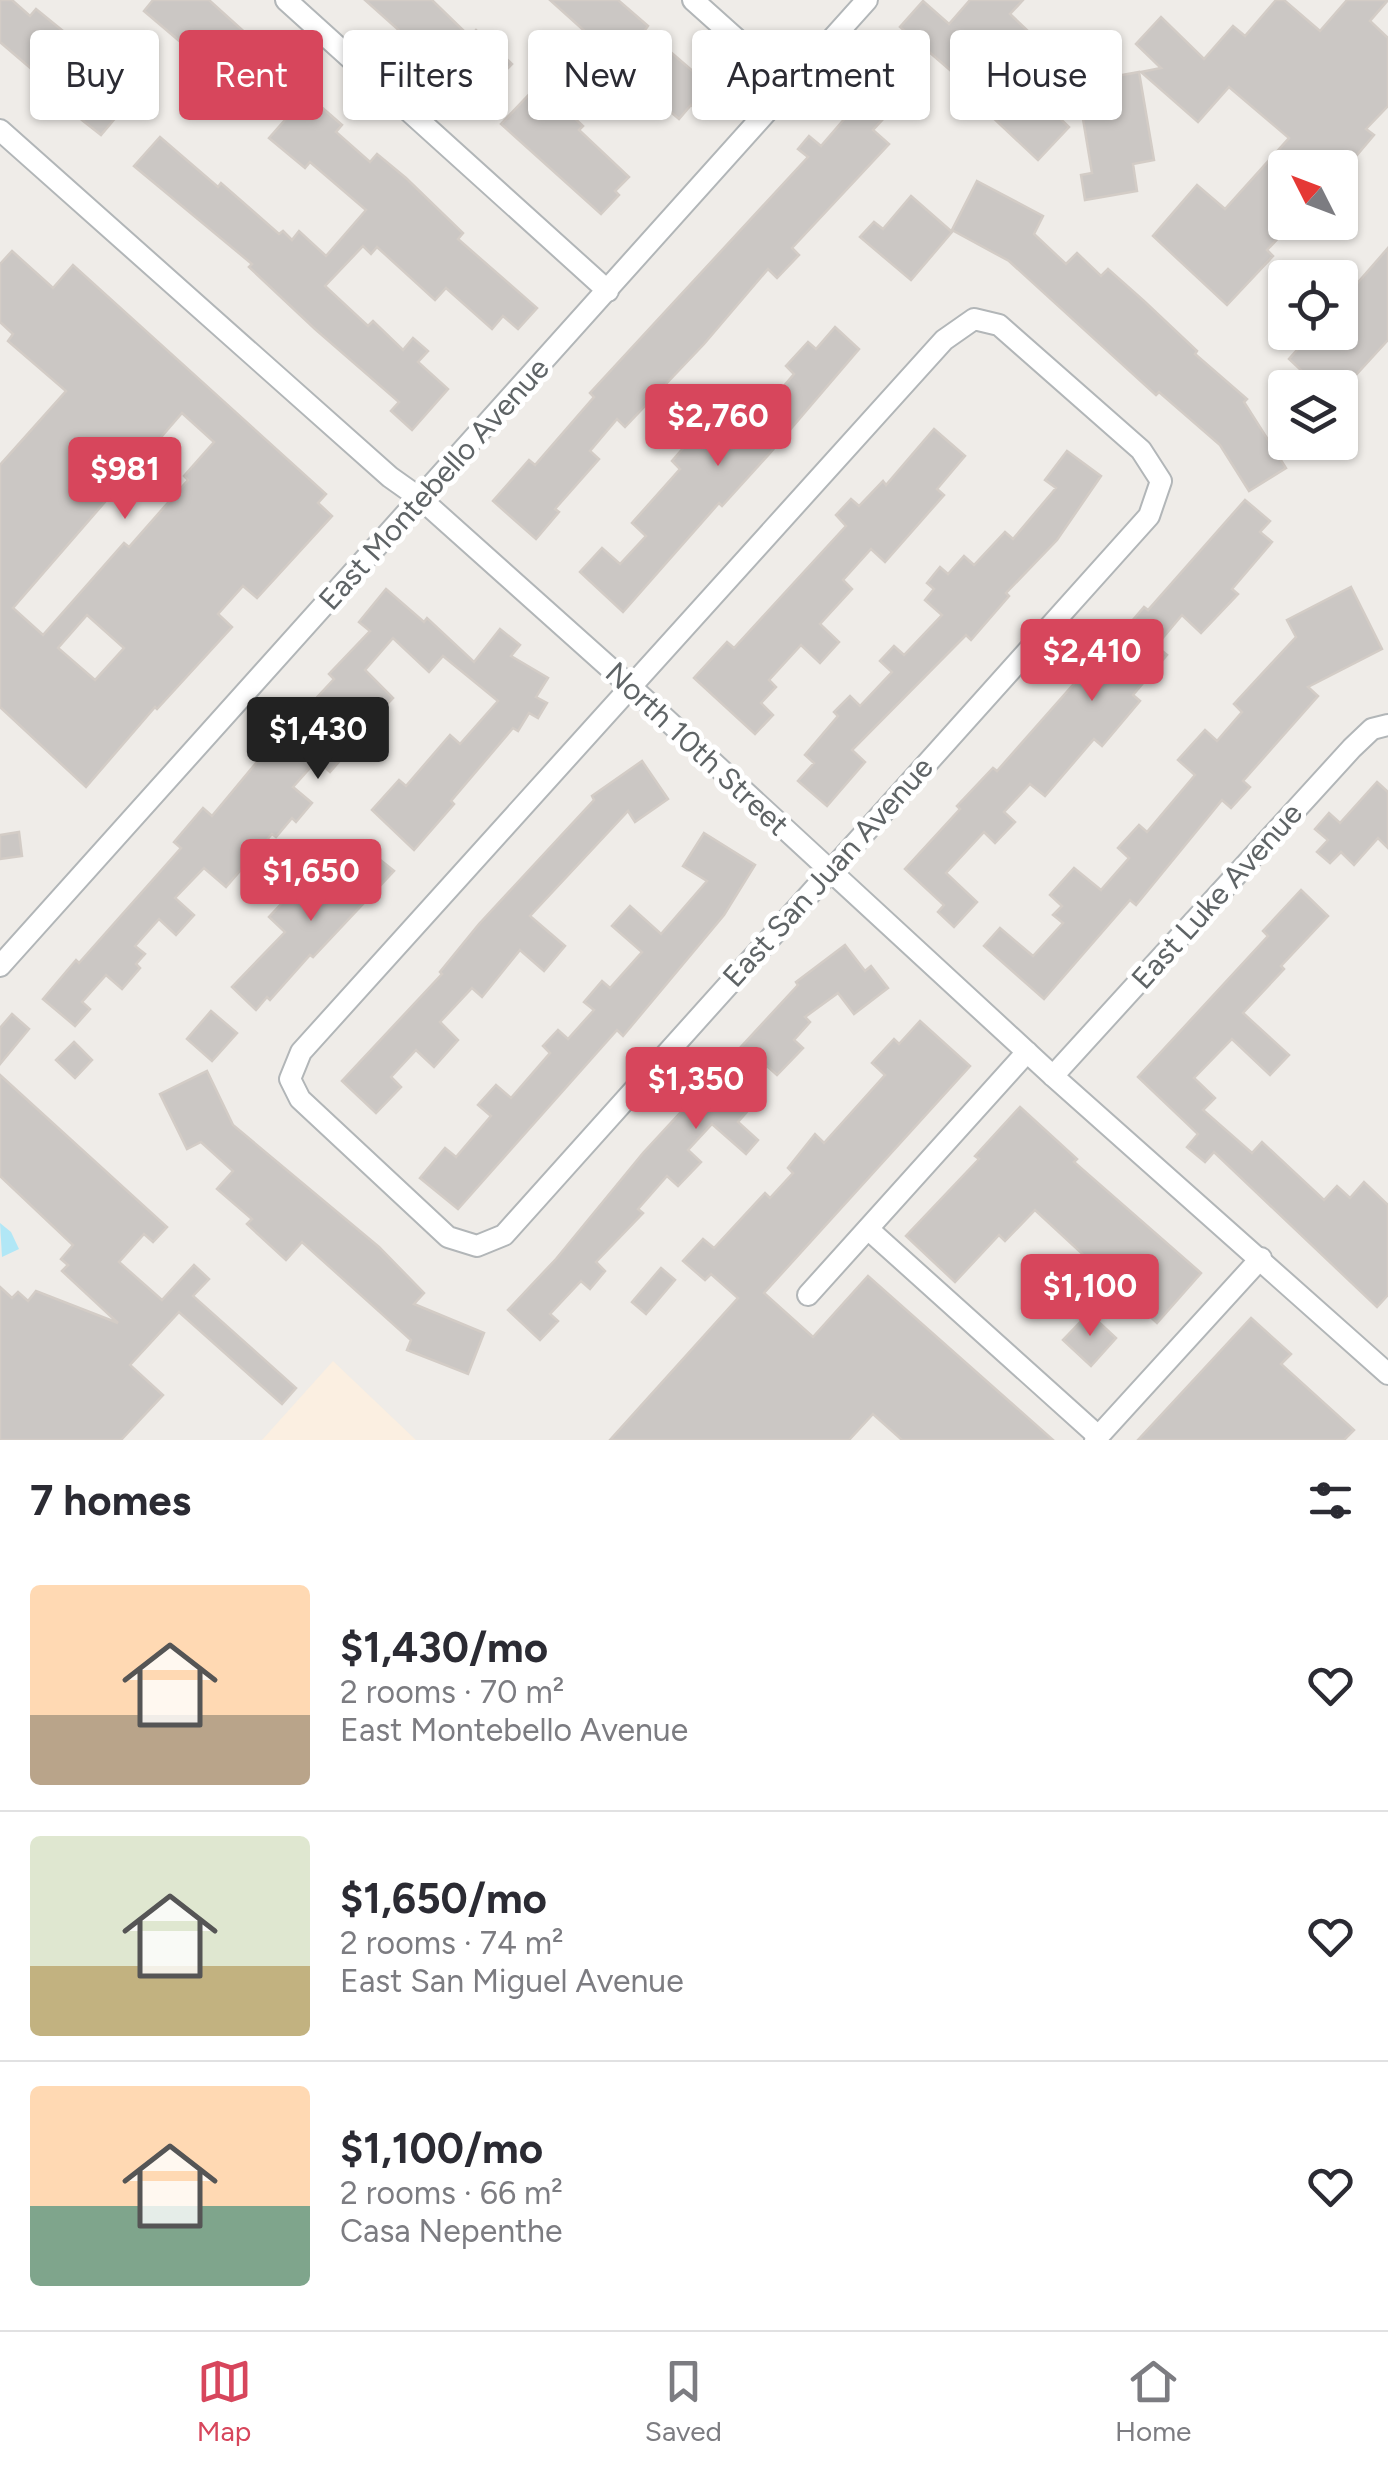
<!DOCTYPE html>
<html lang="en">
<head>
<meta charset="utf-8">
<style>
	:root { --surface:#fff; --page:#f7f7f7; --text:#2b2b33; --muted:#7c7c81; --line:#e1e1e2; --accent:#d7465c }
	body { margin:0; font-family:Figtree,sans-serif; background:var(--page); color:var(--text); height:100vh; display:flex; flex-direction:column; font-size:38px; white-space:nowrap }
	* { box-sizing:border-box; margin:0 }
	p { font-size:32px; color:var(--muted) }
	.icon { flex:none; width:55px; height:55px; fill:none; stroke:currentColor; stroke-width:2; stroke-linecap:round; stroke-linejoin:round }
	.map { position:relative; height:1440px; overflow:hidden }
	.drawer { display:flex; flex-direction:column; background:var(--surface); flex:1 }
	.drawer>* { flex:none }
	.hud { position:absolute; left:30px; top:30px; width:1330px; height:90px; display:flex; gap:20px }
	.needle { width:65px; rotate:312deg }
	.tools { position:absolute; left:1268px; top:150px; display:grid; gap:20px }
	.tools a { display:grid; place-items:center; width:90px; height:90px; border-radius:10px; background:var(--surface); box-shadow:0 2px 8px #0004; font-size:50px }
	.price { position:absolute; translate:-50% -85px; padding:0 22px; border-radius:10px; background:var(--accent); color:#fff; font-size:32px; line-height:65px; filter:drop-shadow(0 2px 5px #0008) }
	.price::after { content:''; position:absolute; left:50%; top:60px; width:30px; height:22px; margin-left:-15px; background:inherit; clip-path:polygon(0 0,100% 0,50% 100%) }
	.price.current { background:#222; color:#fff }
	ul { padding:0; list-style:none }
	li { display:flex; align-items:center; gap:30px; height:250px; padding:0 30px }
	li+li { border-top:2px solid var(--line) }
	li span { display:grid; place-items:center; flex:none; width:280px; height:200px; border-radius:10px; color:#555 }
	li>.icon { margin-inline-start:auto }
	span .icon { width:120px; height:120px; fill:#fffc; stroke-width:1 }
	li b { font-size:42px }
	h2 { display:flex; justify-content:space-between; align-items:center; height:120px; padding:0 30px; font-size:42px }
	.pill { padding:0 35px; border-radius:10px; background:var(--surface); box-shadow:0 2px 8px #0004; font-size:35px; line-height:90px }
	.pill.current { background:var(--accent); color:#fff }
	.tab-bar { display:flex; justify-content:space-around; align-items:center; height:140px; border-top:2px solid var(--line); background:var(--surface); font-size:28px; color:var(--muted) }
	.tab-bar a { display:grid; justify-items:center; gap:5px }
	.tab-bar .current { color:var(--accent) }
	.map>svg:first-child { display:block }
	.commercial { fill:#fbefe1 }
	.water { fill:#b1e7f6 }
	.building { fill:#cbc7c4; stroke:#d3ccc6; stroke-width:2.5; fill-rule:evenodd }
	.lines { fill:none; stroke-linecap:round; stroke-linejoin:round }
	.minor-casing { stroke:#b2b6b8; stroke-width:24 }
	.minor { stroke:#fff; stroke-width:20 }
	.labels { text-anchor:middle; stroke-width:10; stroke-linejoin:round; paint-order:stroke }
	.street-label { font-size:30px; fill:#5f6466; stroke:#fff }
</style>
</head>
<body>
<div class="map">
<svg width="1388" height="1440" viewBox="0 0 1388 1440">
	<rect width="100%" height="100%" fill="#efece8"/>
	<path class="commercial" d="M333,1361L416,1440H262Z"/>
	<path class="water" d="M0,1223L11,1232L19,1249L2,1257Z"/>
	<g class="building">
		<path d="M0,0H12L30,16L36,9L74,40L42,78L0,42Z"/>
		<path d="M153,0H209L283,67L279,70L342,125L336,132L370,162L377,154L406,178L463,233L458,239L537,308L518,329L503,316L492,329L446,288L435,300L377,247L371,254L363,246L325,286L368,326L373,321L403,350L413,338L428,351L418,362L448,389L412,430L391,411L399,402L315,329L249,267L252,264L134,166L160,137L218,187L221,183L279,234L283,231L292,240L299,231L326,256L366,210L310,162L305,168L269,138L291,113L263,89L243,112L235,106L228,115L194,85L210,67L144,11Z"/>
		<path d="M365,0H432L470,37L476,30L512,64L477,100Z"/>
		<path d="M550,0H618L648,26L645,30L716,91L698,111L691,105L679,119L647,92L656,82L625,53L603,78L575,52L589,35Z"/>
		<path d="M970,0H1023L1010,14L1047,49L1019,79L1069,127L1038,160L989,114L994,108L900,27L923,1L949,24Z"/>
		<path d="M1276,0H1284L1320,31L1347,0H1388L1370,21L1388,38V106L1366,129L1374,135L1340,175V168H1285V231L1267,250L1273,256L1227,305L1153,236L1197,185L1225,209L1289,138L1229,87L1198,122L1141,72L1161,68L1136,44L1161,17L1204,59L1233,26L1245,36Z"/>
		<path d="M887,65L912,88L873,130L889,144L792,248L799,255L777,278L768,269L704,344L625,427L617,419L590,451L599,459L555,509L559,512L536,539L493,501L529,460L535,465L594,397L590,393L808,157L798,149L809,136L821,146L858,103L855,100Z"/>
		<path d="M99,67L111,77L116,71L139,90L101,135L82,120L91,110L75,96Z"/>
		<path d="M1139,72L1154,160L1133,164L1137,191L1085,200L1081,175L1092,173L1077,83Z"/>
		<path d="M536,87L539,89L541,87L583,126L579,130L629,177L615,191L619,195L601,214L501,124Z"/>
		<path d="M977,181L1043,216L1034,234L1066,264L1077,253L1101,276L1108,269L1144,301L1197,351L1195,354L1247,399L1244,402L1286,468L1249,491L1220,445L1159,392L1156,395L1009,261L952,230Z"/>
		<path d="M911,196L952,232L911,280L860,237L874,222L883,229Z"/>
		<path d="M1388,248V340L1344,388H1320L1289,359L1313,332H1340V303Z"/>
		<path d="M12,251L53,288L73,265L326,494L318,503L332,516L257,598L243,586L218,614L232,627L157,709L155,707L86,787L0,707V465L66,391L8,341L13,334L0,322V264ZM182,413L214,442L184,476L188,480L129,547L124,543L43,635L13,608ZM87,615L124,648L95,680L58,648Z"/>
		<path d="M835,327L859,349L771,452L722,506L719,503L623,612L580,572L602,548L620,564L646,536L632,523L680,469L672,461L698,431L701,434L737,393L750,404L761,392L771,401L794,374L786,366L808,342L816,349Z"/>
		<path d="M934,429L965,456L937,489L944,495L885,562L871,549L843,580L852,589L820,624L839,642L820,663L801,645L769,680L776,687L761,703L773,715L755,734L694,678L727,642L734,648L846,526L836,515L851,499L859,506L883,481L886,485Z"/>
		<path d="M1067,451L1101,476L1057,540L1006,593L1009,596L971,640L966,635L852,750L865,762L827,806L798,781L814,763L805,755L838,716L834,712L850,696L860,706L892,672L880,661L894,646L904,655L942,615L925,600L934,589L927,583L940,567L948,574L964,556L974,565L1005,532L1013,539L1056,488L1045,480Z"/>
		<path d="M1245,500L1270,521L1260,532L1272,542L1232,589L1238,594L1201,633L1182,615L1156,646L1167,655L1133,695L1140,701L1102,746L1094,739L1045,796L1030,784L1004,812L1015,822L995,843L984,832L946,873L977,902L954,927L938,912L944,905L905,869L960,809L957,806L993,768L997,771L1094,661L1096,663L1144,607L1148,610Z"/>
		<path d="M1351,587L1382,649L1308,687L1318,696L1243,781L1250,787L1231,808L1222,800L1136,905L1130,900L1044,999L984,946L1000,928L1033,956L1063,923L1053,915L1062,906L1050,895L1074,868L1101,890L1129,858L1118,848L1139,825L1147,832L1195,775L1178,760L1205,730L1217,741L1242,712L1234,704L1296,637L1287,620Z"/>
		<path d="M386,589L424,622L427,618L474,662L500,629L520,645L511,656L548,678L536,697L547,703L538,718L529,713L518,731L513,728L451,801L454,804L414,850L372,810L399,780L406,786L450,735L460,744L498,701L443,656L429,672L393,638L365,670L393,698L348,745L351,748L330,772L317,760L293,787L312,803L296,822L292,818L276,837L272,834L226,887L204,868L175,898L194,915L176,935L159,919L135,946L145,954L136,964L140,968L122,989L106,975L82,1002L90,1009L75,1026L43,999L76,960L79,963L181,848L174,842L203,808L212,816L271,745L267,742L302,704L307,708L334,679L329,674L370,631L359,622Z"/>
		<path d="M642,761L668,799L635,822L628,811L530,916L565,946L544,971L520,950L482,997L472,988L440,1022L458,1040L434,1067L416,1050L391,1077L401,1087L376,1113L342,1081L442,974L440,972L479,924L594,800L592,796Z"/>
		<path d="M1377,782L1388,792V848L1378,838L1354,865L1341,852L1330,863L1317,852L1328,840L1315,829L1329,813L1340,823Z"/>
		<path d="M19,832L22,856L0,859V835Z"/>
		<path d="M704,833L755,865L724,915L623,1036L617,1030L458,1209L420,1178L445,1148L456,1157L491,1116L478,1105L496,1085L511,1098L550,1053L543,1046L558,1030L568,1039L594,1010L584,1002L602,981L610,988L642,952L612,926L630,906L661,934L707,881L683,866Z"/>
		<path d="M369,851L394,871L313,957L310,955L270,1000L267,997L256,1010L232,987L285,932L269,917L311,872L325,884L348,860L355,867Z"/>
		<path d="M1301,890L1328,916L1281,966L1284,969L1243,1013L1289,1055L1270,1075L1232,1039L1194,1078L1215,1098L1203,1110L1252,1153L1262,1142L1324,1200L1337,1186L1350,1198L1364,1182L1388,1205V1295L1377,1307L1214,1152L1205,1162L1187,1147L1198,1134L1138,1077L1268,936L1263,931Z"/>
		<path d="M845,945L865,971L871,966L888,988L854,1014L838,993L805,1017L810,1022L794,1040L803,1048L777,1075L767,1066L741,1096L752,1106L738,1122L758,1140L746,1154L712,1124L688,1150L701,1162L678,1186L667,1176L638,1209L643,1213L596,1262L605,1271L590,1289L581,1281L550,1314L558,1321L540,1340L508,1310L556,1259L643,1153L798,985L796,982Z"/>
		<path d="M211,1011L237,1033L212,1061L187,1039Z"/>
		<path d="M12,1014L29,1029L0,1064V1028Z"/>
		<path d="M920,1021L970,1066L764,1293L813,1337L868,1276L1053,1440H902L873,1414L849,1440H610L738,1298L711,1274L705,1280L683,1261L703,1239L714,1248L765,1193L770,1198L793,1173L788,1168L815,1134L824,1143L885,1075L872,1063L894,1039L899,1044Z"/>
		<path d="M74,1042L92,1060L75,1078L56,1060Z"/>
		<path d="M207,1071L233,1125L379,1247L424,1293L414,1304L484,1333L468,1374L407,1350L411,1340L302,1242L286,1260L247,1224L252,1219L217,1189L233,1171L201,1142L187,1149L160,1094Z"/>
		<path d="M0,1075L167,1227L153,1242L144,1234L119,1262L162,1300L194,1265L209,1279L193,1296L296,1388L282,1404L179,1312L130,1365L163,1395L121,1440H0V1287L12,1298L18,1292L28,1301L36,1291L118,1323L62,1271L68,1265L61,1259L73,1245L0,1176Z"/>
		<path d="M1020,1107L1077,1159L1074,1162L1201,1273L1157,1323L1035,1210L1005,1241L999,1235L955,1282L906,1236L979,1159L975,1156Z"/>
		<path d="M661,1268L675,1280L646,1314L632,1302Z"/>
		<path d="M1089,1313L1116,1338L1091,1366L1063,1340Z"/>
		<path d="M1251,1318L1291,1354L1281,1364L1354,1430L1344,1440H1138Z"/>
	</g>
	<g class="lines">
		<defs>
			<g id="minor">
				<path d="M286,0L608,291"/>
				<path d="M693,0L790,87"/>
				<path d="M0,130L390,477L421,499L630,686L1053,1076L1388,1374"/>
				<path d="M974,319L999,325L1141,450L1161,481L1149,516L504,1235L477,1246L448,1237L300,1099L290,1079L301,1052L944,340Z"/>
				<path d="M0,966L867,0"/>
				<path d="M1053,1076L1352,748L1372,729L1388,725"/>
				<path d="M868,1229L1098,1436"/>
				<path d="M808,1295L1027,1052"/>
				<path d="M1095,1440L1261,1258"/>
			</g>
		</defs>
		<use href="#minor" class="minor-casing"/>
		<use href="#minor" class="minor"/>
	</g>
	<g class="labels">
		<g class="street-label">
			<text transform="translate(434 484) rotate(-48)" y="10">East Montebello Avenue</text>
			<text transform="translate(697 749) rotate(43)" y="10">North 10th Street</text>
			<text transform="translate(828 872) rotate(-48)" y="10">East San Juan Avenue</text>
			<text transform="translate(1217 896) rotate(-48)" y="10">East Luke Avenue</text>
		</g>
	</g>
</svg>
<div class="tools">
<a><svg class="needle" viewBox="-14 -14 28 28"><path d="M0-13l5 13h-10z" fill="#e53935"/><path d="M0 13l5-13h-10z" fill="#7c7c81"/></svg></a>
<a><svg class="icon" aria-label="locate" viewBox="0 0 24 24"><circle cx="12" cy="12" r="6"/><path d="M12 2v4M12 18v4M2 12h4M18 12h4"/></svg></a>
<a><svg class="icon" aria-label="layers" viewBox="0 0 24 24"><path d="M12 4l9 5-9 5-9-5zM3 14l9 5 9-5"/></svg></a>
</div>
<b class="price" style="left:718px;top:469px">$2,760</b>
<b class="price" style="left:125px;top:522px">$981</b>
<b class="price" style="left:1092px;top:704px">$2,410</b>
<b class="price current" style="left:318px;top:782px">$1,430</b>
<b class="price" style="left:311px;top:924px">$1,650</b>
<b class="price" style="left:696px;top:1132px">$1,350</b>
<b class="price" style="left:1090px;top:1339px">$1,100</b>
<div class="hud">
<a class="pill">Buy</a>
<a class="pill current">Rent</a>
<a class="pill">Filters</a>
<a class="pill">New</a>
<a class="pill">Apartment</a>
<a class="pill">House</a>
</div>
</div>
<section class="drawer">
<h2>7 homes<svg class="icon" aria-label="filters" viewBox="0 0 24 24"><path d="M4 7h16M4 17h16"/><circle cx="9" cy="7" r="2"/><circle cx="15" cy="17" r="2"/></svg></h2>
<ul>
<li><span style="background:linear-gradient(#ffd9b3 65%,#b9a48a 0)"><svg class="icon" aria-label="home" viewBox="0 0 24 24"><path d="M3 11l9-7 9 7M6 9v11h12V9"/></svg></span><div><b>$1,430/mo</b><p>2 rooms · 70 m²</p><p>East Montebello Avenue</p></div><svg class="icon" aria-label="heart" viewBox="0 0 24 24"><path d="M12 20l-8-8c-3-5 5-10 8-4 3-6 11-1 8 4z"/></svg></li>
<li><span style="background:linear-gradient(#dfe7d0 65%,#c2b280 0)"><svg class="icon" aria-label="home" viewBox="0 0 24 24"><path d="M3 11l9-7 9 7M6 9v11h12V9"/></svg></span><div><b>$1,650/mo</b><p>2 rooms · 74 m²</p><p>East San Miguel Avenue</p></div><svg class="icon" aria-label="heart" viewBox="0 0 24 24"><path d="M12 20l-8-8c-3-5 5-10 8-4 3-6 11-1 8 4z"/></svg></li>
<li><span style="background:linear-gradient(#ffd9b3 60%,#7fa58c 0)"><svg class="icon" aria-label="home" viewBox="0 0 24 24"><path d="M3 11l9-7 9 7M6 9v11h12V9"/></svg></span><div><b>$1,100/mo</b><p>2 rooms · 66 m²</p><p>Casa Nepenthe</p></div><svg class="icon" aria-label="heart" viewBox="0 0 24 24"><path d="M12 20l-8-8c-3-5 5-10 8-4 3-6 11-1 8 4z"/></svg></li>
</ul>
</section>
<nav class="tab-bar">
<a class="current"><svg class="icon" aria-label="map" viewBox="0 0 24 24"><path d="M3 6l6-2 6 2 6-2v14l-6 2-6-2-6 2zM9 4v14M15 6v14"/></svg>Map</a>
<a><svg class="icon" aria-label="saved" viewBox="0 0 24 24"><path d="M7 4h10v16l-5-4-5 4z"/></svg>Saved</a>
<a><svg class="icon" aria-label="home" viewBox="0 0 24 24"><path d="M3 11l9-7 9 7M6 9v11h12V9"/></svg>Home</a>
</nav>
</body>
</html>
